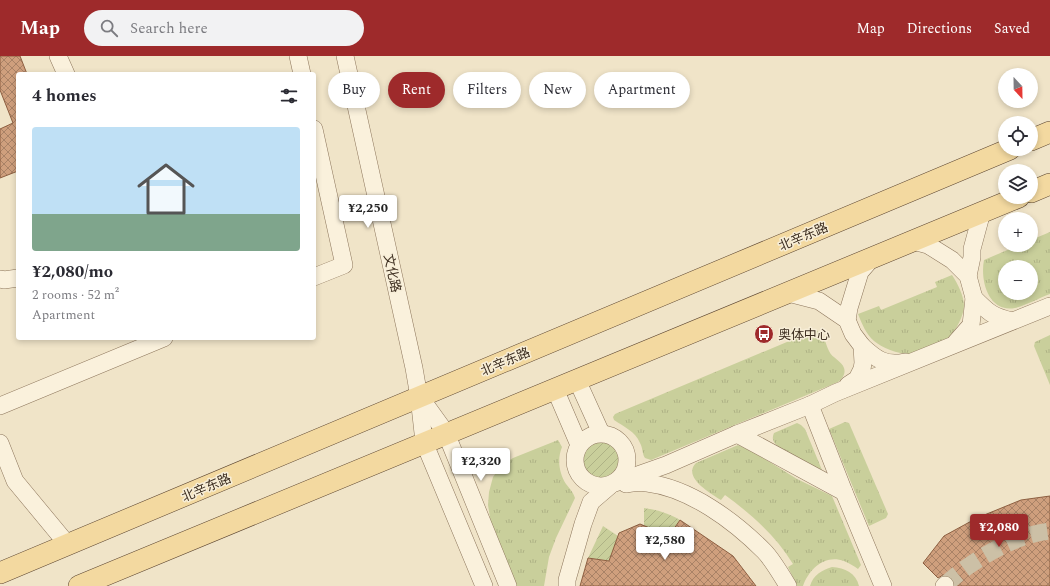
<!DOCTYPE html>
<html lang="en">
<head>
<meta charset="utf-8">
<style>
	:root { --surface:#fff; --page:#f2f2f3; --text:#2b2b33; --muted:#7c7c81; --line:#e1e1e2; --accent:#9e2a2b }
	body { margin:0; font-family:Spectral,"Noto Sans SC",serif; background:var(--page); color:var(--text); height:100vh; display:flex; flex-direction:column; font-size:15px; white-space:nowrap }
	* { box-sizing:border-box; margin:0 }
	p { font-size:13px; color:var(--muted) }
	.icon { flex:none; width:22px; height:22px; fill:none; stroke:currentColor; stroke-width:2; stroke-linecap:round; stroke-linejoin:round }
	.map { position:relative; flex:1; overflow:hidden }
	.drawer { position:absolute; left:16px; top:16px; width:300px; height:268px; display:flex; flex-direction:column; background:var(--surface); border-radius:4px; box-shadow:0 2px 6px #0003 }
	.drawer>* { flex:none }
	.banner { position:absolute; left:328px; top:16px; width:380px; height:36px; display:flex; gap:8px }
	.needle { width:26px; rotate:158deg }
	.buttons { position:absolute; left:998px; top:12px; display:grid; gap:8px }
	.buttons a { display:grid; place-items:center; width:40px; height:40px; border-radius:50%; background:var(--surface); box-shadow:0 2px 6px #0003; font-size:20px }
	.price { position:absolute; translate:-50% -34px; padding:0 9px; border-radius:4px; background:#fff; color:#222; font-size:13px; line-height:26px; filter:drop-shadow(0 1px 2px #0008) }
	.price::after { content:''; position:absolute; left:50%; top:24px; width:12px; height:9px; margin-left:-6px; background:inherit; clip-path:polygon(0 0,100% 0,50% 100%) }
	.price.selected { background:var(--accent); color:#fff }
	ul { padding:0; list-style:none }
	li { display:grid; align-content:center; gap:8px; height:212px; padding:0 16px }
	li+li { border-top:1px solid var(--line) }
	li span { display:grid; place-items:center; height:124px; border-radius:4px; color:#555 }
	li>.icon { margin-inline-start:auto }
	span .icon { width:72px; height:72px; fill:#fffc; stroke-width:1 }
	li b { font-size:17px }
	h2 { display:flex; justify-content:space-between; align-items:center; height:48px; padding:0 16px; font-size:17px }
	.pill { padding:0 14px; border-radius:18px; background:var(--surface); box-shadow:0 2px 6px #0003; font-size:14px; line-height:36px }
	.pill.selected { background:var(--accent); color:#fff }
	header { display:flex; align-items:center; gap:24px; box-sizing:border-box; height:56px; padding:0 20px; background:var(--accent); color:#fff }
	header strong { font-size:19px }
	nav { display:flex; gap:22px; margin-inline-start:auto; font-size:14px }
	.search { width:280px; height:36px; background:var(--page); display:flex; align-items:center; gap:10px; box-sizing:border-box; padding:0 14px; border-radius:22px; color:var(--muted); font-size:15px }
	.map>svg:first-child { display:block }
	.grass { fill:url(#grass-tufts); fill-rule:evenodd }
	.garden { fill:url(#garden-furrows) }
	.building { fill:url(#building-cross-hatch); stroke:#8d5f41 }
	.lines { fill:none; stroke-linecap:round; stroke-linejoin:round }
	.minor-tunnel { stroke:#ccc0a6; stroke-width:17; stroke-dasharray:17 8; stroke-linecap:butt }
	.minor-casing { stroke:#8d765c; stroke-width:18 }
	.major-casing { stroke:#5b4430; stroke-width:22 }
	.minor { stroke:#faf1dc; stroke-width:17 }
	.major { stroke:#f3d9a0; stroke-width:21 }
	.labels { text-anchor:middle; stroke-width:3; stroke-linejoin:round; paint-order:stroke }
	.street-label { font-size:13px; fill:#3d2e20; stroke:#f7eed8 }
	.poi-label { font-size:13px; fill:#3d2e20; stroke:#f7eed8; text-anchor:start }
</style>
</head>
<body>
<header>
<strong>Map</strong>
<div class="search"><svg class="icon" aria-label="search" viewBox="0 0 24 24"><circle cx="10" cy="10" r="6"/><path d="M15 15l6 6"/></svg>Search here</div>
<nav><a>Map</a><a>Directions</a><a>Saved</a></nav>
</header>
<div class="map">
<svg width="1050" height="530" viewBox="0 0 1050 530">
	<defs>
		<pattern id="grass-tufts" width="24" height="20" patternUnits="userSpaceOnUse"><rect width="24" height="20" fill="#c9cf9b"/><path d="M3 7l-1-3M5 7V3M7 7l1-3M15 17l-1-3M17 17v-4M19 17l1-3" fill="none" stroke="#aeb285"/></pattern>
		<pattern id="garden-furrows" width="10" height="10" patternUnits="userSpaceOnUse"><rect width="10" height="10" fill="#c9cf9b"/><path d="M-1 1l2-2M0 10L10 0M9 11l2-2" fill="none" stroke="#aeb285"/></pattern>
		<pattern id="building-cross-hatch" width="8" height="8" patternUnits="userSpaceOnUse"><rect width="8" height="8" fill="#cf9f7d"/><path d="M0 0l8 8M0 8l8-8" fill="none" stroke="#a98266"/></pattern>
	</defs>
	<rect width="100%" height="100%" fill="#f0e4c8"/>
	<g class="grass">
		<path d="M1050,176V238C1039,242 1027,249 1015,252C988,257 980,224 984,204L1019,189H1031V184ZM1005,211H1031V237H1005Z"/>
		<path d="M952,219C958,228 964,240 964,250C963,264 952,282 940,288C935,290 930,292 925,293C922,295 917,297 914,298C902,300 882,292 874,285C866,278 862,268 858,258L879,250L881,254L937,231L935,226Z"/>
		<path d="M816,274C825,278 825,287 829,295C832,302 842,305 844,312C846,318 842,323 838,326L651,404L645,402C642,398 643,392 640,387C635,375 624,371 614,364L613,361L615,358L813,275Z"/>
		<path d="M1050,279V329L1034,290L1035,286Z"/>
		<path d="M845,366L849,367L888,458L886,462L869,470L829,373Z"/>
		<path d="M797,367L801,369L805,373L822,414C810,409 780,396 774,386C772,382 773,380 774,377Z"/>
		<path d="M558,384L562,391C557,403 559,417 566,428C570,433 573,436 575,442L556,482L549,501L544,530H517L491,468L488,449L489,436L493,421L501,410L513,402Z"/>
		<path d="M738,389L755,397L797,423L832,440L861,509L858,513C854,510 849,507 844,505C825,498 809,513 803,530H797L788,511L793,508C776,480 751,458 725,439L721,444C710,437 682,421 696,407Z"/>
		<path d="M832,511C845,512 856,517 859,530H810C813,519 822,514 832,511Z"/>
	</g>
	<g class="garden">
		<circle cx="601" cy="404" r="20"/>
		<path d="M644,452C658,454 668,457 680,464L669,480L644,470Z"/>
		<path d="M603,470L618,480L609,505L588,502Z"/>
	</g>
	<g class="building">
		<path d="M0,0H20L27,18H18V115L0,122V73L13,67L0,34Z"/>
		<path d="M1050,440V530H955V526L952,522L948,519H943L938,522L923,507L944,480L977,462L1021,444Z"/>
		<path d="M680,464L733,500L756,530H580L588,502L609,505L619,477L640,468L669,480Z"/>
	</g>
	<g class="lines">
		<path class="minor-tunnel" d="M945,529C953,522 961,515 970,509C992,494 1022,478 1050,475"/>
		<defs>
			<g id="minor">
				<path d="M58,0L66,18"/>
				<path d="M298,0L302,18"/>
				<path d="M345,0L414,312L419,341L424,386L484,530"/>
				<path d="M314,73L344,209L314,221"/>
				<path d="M913,185L928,189L952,204L968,220L974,242L971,269L956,286"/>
				<path d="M968,220L972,201V193L982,156"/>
				<path d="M0,223L4,224L18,222"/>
				<path d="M788,237L819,245L847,264L853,278L862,290L863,307L862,313L857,323L848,329"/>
				<path d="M974,242C989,257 992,260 1012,265"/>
				<path d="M847,264L849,252L860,216L873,201"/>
				<path d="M862,290C876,303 885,310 905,306"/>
				<path d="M577,324L601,377"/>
				<path d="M555,333L579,389"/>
				<path d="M420,341L446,377L508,530"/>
				<path d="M0,350L164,282"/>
				<circle cx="601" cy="404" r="26"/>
				<path d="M737,378L844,436"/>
				<path d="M0,387L15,425L68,489"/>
				<path d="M626,428C633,427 641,426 647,427C690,432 734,465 764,495C772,503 782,520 788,530"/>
				<path d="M567,530V524L583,468L591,446L612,428L666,409L737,378L810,349"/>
				<path d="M883,530L844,436L810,349L835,337L1050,250"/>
				<path d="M944,530L945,529"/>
			</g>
			<g id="major">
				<path d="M1031,84L1050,76"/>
				<path d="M1031,136L1050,128"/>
				<path d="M0,517L1010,93"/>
				<path d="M79,530C392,399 706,271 1019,141"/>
			</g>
		</defs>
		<use href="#minor" class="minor-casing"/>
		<use href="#major" class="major-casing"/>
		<use href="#minor" class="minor"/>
		<use href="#major" class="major"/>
	</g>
	<defs>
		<symbol id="bus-disc" viewBox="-11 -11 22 22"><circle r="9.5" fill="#9e2a2b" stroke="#f7eed8"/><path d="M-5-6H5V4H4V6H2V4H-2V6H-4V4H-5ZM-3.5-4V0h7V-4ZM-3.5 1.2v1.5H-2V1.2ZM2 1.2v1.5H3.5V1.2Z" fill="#fff"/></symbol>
	</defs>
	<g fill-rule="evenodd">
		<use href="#bus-disc" x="753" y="267" width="22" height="22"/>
	</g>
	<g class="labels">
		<g class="street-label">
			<text transform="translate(803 180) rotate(-23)" y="5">北辛东路</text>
			<text transform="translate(393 217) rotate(78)" y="5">文化路</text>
			<text transform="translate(505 305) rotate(-23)" y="5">北辛东路</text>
			<text transform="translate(206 431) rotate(-23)" y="5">北辛东路</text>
		</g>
		<g class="poi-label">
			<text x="778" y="283">奥体中心</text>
		</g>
	</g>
</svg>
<div class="buttons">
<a><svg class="needle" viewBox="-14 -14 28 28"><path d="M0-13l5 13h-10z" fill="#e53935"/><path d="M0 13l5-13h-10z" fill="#7c7c81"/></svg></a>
<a><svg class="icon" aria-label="locate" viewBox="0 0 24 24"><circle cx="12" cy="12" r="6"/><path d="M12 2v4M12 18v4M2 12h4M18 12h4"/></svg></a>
<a><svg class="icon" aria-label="layers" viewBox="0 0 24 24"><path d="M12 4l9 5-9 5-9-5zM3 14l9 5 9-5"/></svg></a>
<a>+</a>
<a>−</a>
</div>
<b class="price" style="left:368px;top:173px">¥2,250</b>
<b class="price" style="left:481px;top:426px">¥2,320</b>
<b class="price selected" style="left:999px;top:492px">¥2,080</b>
<b class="price" style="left:665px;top:505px">¥2,580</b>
<div class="banner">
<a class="pill">Buy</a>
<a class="pill selected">Rent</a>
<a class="pill">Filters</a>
<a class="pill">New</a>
<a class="pill">Apartment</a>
</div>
<section class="drawer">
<h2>4 homes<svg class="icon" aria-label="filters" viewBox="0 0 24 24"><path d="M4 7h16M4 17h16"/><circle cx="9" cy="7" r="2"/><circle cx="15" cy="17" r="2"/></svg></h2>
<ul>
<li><span style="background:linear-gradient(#bfe0f5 70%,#7fa58c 0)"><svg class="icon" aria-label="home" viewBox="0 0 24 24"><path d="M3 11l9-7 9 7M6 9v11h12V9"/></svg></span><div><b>¥2,080/mo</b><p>2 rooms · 52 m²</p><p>Apartment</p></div></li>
</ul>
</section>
</div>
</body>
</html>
